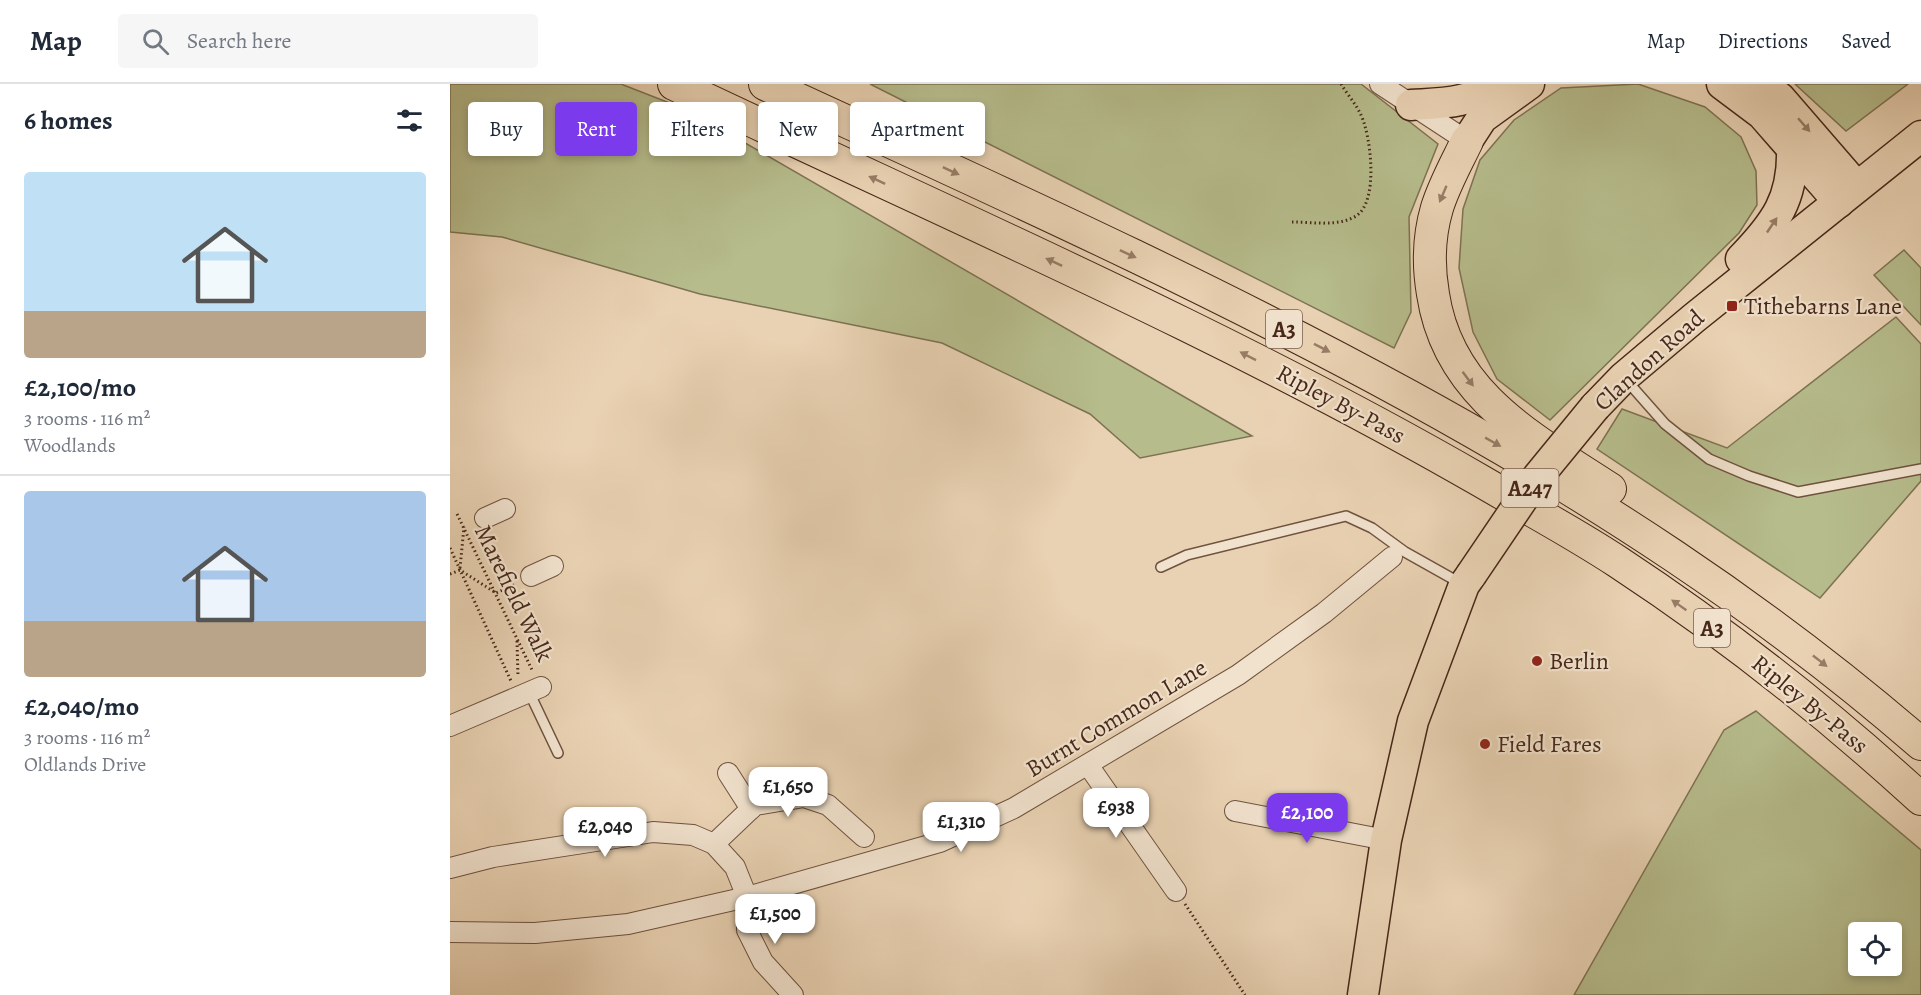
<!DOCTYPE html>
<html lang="en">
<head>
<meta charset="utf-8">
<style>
	:root { --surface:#fff; --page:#f6f6f7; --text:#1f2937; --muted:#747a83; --line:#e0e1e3; --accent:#7c3aed }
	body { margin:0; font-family:Alegreya,serif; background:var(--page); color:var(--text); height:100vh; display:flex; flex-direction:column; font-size:22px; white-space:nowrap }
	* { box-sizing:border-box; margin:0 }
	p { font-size:20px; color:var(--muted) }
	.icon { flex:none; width:33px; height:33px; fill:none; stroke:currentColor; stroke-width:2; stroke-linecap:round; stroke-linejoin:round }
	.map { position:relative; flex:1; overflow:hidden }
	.sheet { display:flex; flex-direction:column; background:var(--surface); width:450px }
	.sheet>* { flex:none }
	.banner { position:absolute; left:18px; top:18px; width:570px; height:54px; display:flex; gap:12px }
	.fabs { position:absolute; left:1398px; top:838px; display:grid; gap:12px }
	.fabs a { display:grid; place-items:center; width:54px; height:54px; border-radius:6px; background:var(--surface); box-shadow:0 3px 9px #0003; font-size:30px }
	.price { position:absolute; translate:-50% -51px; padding:0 14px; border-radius:12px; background:#fff; color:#222; font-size:20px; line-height:39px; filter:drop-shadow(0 2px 3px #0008) }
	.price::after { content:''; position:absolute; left:50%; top:36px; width:18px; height:14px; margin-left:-9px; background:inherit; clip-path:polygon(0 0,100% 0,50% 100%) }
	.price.selected { background:var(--accent); color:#fff }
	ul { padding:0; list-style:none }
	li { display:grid; align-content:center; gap:12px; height:318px; padding:0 24px }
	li+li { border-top:2px solid var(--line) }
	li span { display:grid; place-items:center; height:186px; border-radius:6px; color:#555 }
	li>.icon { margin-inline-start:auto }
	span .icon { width:108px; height:108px; fill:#fffc; stroke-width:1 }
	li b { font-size:26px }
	h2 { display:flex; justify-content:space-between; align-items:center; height:72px; padding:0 24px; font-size:26px }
	.pill { padding:0 21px; border-radius:6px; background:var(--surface); box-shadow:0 3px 9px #0003; font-size:21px; line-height:54px }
	.pill.selected { background:var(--accent); color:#fff }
	header { display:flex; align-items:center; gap:36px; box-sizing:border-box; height:84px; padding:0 30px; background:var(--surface); border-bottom:2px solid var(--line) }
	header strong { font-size:28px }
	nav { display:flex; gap:33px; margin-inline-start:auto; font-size:21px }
	.search { width:420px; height:54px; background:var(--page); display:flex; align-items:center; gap:15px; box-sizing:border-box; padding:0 21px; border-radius:6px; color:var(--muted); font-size:22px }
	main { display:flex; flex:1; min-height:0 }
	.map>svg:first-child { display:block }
	.green { fill:#b6bc8c; stroke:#7e7252; stroke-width:1.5; fill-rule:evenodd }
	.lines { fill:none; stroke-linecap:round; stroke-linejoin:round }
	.service-casing { stroke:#70523f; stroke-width:12 }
	.minor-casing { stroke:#70523f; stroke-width:22 }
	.primary-casing { stroke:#472718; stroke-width:33 }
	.trunk-casing { stroke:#472718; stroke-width:34 }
	.path { stroke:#472718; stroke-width:3; stroke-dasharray:1.5 3; stroke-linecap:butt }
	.service { stroke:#f1e2ce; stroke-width:9 }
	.minor { stroke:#f1e2ce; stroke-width:20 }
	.primary { stroke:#e9d2b3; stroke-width:30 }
	.trunk { stroke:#e9d2b3; stroke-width:32 }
	.primary-bridge-casing { stroke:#472718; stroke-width:33; stroke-linecap:butt }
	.primary-bridge { stroke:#e9d2b3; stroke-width:30 }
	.oneway { fill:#987c66 }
	.poi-dot { fill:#8f2418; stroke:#f1e2ce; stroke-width:2 }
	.labels { text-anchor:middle; stroke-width:4.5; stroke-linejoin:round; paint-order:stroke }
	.shield { fill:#f1e2ce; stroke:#7a5f4f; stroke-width:1.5 }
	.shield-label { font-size:22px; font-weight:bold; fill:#472718 }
	.poi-label { font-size:24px; fill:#472718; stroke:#f1e2ce; text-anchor:start }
	.street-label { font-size:24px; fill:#472718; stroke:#f1e2ce }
</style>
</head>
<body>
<header>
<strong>Map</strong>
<div class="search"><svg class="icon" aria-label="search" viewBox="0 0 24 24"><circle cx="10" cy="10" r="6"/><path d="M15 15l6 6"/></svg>Search here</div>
<nav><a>Map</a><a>Directions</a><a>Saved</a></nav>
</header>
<main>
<section class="sheet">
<h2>6 homes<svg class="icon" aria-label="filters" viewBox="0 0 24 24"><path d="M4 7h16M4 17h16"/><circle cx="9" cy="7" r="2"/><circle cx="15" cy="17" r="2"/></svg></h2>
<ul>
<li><span style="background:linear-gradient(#bfe0f5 75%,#b9a48a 0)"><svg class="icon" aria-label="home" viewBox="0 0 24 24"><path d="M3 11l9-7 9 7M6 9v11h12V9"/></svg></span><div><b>£2,100/mo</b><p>3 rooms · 116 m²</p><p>Woodlands</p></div></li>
<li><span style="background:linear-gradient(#a9c7e8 70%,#b9a48a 0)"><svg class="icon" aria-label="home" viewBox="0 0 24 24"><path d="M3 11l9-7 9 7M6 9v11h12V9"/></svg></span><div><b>£2,040/mo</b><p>3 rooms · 116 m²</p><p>Oldlands Drive</p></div></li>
</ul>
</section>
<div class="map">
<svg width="1471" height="911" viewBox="0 0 1471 911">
	<rect width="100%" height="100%" fill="#e9d2b3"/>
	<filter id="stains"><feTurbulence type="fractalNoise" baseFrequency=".00333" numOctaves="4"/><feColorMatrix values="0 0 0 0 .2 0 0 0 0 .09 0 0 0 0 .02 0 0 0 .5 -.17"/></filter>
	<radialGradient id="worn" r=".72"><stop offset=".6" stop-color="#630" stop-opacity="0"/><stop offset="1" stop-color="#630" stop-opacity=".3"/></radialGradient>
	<g class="green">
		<path d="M0,0H171L240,27L802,352L690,374L640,330L492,259L250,210L52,153L0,148Z"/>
		<path d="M420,0H911L988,60L959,133L961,228L944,264Z"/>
		<path d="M1188,0L1255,23L1291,53L1306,87L1307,121L1289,149L1100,336L1047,295L1023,248L1009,184L1013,125L1030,76L1064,36L1111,4Z"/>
		<path d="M1345,0H1458L1396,47Z"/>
		<path d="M1454,166L1471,184V241L1424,191Z"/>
		<path d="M1446,233L1471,260V397L1370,514L1147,365L1172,325L1277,364Z"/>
		<path d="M1306,627L1471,766V911H1124L1274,646ZM1408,849H1442V882H1408Z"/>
	</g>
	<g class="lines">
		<defs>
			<g id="service">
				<path d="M1177,297L1215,340L1259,375L1299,392L1348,408L1471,385"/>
				<path d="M711,483L737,471L896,432L922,444L955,468L1012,500"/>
				<path d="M79,608L108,669"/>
			</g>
			<g id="minor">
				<path d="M930,0L1017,57"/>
				<path d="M35,434L55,425"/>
				<path d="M81,492L103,482"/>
				<path d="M0,642L91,603"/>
				<path d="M638,681L726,807"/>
				<path d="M278,689L301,725"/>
				<path d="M785,727L936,756"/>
				<path d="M264,760L305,721L354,713L378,721L414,753"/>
				<path d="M0,784L43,773L178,752L203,748L243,751L264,760L285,783L297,813V846L313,878L343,911"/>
				<path d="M0,848L85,849L178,840L297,813L490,758L564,724L788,591L874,529L942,473"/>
			</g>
			<g id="primary">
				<path d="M1272,0L1312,30L1389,118"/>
				<path d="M1312,0L1330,14L1407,103"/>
				<path d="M961,21C991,19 1020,20 1044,0"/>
				<path d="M1017,57L1032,34L1079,0"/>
				<path d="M1291,175C1325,140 1344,115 1342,63"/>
				<path d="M1145,323L1174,293L1244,234L1471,52"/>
				<path d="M913,911L936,756L963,637L1014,501L1021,491"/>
			</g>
			<g id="trunk">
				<path d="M224,0C495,129 771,247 1031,397C1077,424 1124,449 1168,478C1276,549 1376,628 1471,715"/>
				<path d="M315,0C718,186 1133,366 1471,660"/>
				<path d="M1017,57C1007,78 994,101 987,124C979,151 978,181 983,210C998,311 1082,354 1160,405"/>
			</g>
		</defs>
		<use href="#service" class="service-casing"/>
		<use href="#minor" class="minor-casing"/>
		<use href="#primary" class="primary-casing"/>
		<use href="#trunk" class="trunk-casing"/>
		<g class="path">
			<path d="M842,138C862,138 888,143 906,132C929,118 921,52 911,31C906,20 897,10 891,0"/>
			<path d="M7,430L83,588"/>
			<path d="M0,464L61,597"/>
			<path d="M10,484L14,443"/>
			<path d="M0,490L10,486L46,509L66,500"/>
			<path d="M67,557L68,593"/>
			<path d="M735,820L795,911"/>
		</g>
		<use href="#service" class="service"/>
		<use href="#minor" class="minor"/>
		<use href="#primary" class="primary"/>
		<use href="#trunk" class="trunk"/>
		<defs>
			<path id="primary-bridge" d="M1021,491L1086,395L1145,323"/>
		</defs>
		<use href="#primary-bridge" class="primary-bridge-casing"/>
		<use href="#primary-bridge" class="primary-bridge"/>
	</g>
	<defs><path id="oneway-solid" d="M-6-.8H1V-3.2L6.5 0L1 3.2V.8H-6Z" transform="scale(1.5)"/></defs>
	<g class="oneway">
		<use href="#oneway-solid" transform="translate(1354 41) rotate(49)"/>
		<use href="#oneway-solid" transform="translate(501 87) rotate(25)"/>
		<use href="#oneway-solid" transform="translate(427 96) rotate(-155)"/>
		<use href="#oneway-solid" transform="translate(993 110) rotate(113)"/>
		<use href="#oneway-solid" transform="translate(1322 141) rotate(-56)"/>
		<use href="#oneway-solid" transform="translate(678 170) rotate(25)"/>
		<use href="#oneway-solid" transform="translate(604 178) rotate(-155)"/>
		<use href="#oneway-solid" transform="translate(872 264) rotate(27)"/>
		<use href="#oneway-solid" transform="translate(798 272) rotate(-153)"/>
		<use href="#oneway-solid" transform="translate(1018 295) rotate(53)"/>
		<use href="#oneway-solid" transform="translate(1043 358) rotate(29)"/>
		<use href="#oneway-solid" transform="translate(1229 521) rotate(-145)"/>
		<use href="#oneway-solid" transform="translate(1370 577) rotate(38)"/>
	</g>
	<g class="poi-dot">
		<rect x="1276" y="216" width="12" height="12" rx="3"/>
		<circle cx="1087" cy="577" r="6"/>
		<circle cx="1035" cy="660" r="6"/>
	</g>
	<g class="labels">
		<g class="shield">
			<rect x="816" y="226" width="36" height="38" rx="4.5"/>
			<rect x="1051.5" y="385" width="57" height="38" rx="4.5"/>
			<rect x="1244" y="525" width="36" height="38" rx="4.5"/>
		</g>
		<g class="shield-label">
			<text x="834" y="253">A3</text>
			<text x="1080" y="412">A247</text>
			<text x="1262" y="552">A3</text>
		</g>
		<g class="poi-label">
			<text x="1294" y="230">Tithebarns Lane</text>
			<text x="1099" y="585">Berlin</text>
			<text x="1047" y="668">Field Fares</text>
		</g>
		<g class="street-label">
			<text transform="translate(1199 276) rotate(-42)" y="8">Clandon Road</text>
			<text transform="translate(891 320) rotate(28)" y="8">Ripley By-Pass</text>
			<text transform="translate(64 509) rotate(64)" y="8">Marefield Walk</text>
			<text transform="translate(1360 620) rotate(39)" y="8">Ripley By-Pass</text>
			<text transform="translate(666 634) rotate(-31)" y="8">Burnt Common Lane</text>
		</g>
	</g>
	<rect width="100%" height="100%" filter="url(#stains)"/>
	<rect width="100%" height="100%" fill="url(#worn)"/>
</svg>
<div class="fabs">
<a><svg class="icon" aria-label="locate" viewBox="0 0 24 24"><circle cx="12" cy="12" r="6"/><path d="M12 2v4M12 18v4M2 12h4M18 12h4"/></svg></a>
</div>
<b class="price" style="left:338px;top:734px">£1,650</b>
<b class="price" style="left:666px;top:755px">£938</b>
<b class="price selected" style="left:857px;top:760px">£2,100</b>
<b class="price" style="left:511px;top:769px">£1,310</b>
<b class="price" style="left:155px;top:774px">£2,040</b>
<b class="price" style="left:325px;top:861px">£1,500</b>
<div class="banner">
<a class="pill">Buy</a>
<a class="pill selected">Rent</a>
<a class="pill">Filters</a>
<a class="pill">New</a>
<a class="pill">Apartment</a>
</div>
</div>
</main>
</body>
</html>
